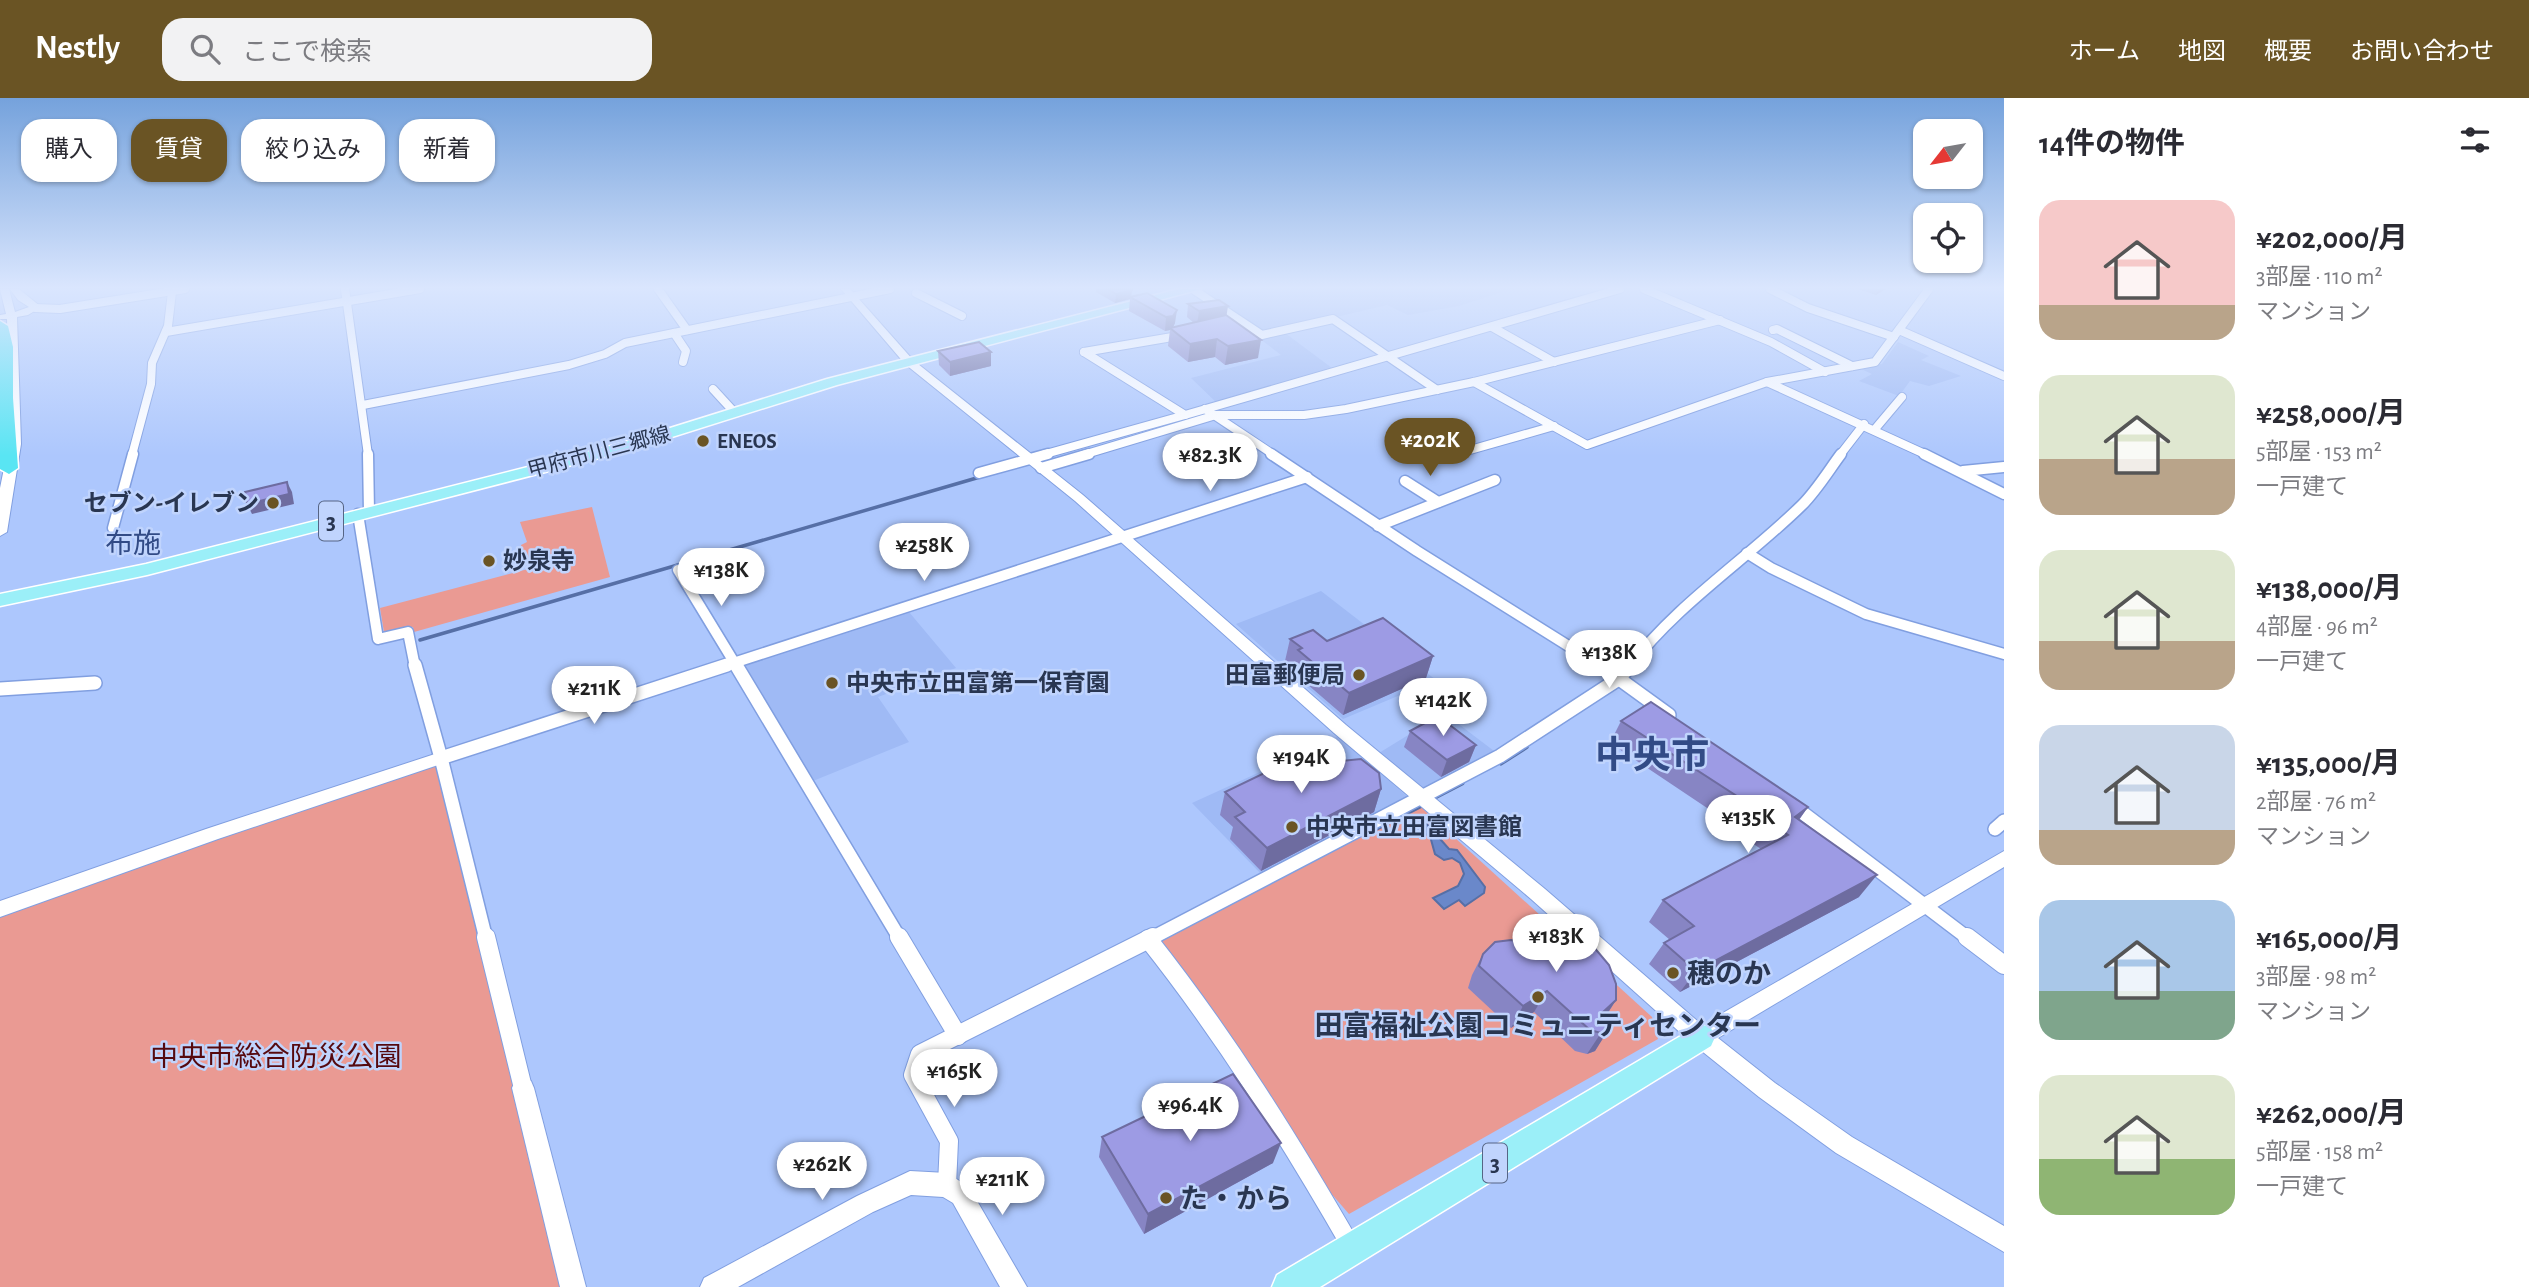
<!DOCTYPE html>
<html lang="ja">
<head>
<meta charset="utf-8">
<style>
	:root { --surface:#fff; --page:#f2f2f3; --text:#2b2b33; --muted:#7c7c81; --accent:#6a5424 }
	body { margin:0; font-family:"Alegreya Sans","Noto Sans JP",sans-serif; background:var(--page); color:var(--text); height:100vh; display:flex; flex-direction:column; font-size:26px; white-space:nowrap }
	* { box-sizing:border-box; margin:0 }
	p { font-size:23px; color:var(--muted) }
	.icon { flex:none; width:38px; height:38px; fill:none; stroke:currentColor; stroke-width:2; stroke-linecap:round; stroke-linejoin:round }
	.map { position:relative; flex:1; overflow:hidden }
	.sheet { display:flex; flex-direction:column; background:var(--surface); width:525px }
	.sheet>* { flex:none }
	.hud { position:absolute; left:21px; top:21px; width:665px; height:63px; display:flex; gap:14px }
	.needle { width:46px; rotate:239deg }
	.controls { position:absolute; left:1913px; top:21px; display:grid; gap:14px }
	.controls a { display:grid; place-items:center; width:70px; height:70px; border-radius:14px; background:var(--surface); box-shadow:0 2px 5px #0004; font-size:35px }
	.price { position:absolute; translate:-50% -60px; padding:0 16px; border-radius:24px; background:#fff; color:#222; font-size:23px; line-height:46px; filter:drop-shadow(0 2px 4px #0008) }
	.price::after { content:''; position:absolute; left:50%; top:42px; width:21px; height:16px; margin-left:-10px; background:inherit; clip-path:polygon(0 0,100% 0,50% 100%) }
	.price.on { background:var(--accent); color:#fff }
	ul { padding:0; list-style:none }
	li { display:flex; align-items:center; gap:21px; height:175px; padding:0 35px }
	li span { display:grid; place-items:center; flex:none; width:196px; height:140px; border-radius:21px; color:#555 }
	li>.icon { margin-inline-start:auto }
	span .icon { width:84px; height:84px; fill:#fffc; stroke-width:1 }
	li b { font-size:30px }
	h2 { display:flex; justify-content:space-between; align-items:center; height:84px; padding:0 35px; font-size:30px }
	.chip { padding:0 24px; border-radius:21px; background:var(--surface); box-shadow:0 2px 5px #0004; font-size:24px; line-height:63px }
	.chip.on { background:var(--accent); color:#fff }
	header { display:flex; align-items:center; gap:42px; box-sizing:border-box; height:98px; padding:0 35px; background:var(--accent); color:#fff }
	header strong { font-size:33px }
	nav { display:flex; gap:38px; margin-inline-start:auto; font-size:24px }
	.search { width:490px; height:63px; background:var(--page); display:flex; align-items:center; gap:18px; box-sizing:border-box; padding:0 24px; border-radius:21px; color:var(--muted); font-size:26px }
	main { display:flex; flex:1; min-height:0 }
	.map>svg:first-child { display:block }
	.built { fill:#9fbaf5 }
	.green { fill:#ea9a93 }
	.water { fill:#6a88ca; stroke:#566fa6; stroke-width:2 }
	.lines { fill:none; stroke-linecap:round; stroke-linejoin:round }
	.stream-far1 { stroke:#566fa6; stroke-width:3.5 }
	.stream { stroke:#566fa6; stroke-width:5 }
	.minor-far3-casing { stroke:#819fe0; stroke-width:10 }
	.minor-far2-casing { stroke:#819fe0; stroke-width:13 }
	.minor-far1-casing { stroke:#819fe0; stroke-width:16 }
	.minor-casing { stroke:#819fe0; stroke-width:20 }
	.tertiary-casing { stroke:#819fe0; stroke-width:2 }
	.primary-casing { stroke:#fff; stroke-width:3 }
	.motorway-casing { stroke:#fff; stroke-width:3 }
	.minor-far3 { stroke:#fff; stroke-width:8 }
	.minor-far2 { stroke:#fff; stroke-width:10 }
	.minor-far1 { stroke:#fff; stroke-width:13 }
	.minor { stroke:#fff; stroke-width:18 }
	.tertiary { fill:#fff; fill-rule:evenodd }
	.primary { fill:#9beff8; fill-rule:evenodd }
	.motorway { fill:#59e5f3; fill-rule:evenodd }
	.wall { fill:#8785c4 }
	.shaded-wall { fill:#6e6ca0 }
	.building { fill:#9d9be4; stroke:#6e6ca0; stroke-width:2 }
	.poi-dot { fill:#6a5424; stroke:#c0d4fd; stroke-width:2.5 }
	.labels { text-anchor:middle; stroke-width:5; stroke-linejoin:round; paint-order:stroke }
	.far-poi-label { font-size:21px; font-weight:bold; fill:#293651; stroke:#c0d4fd; text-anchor:start }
	.far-street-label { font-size:21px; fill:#293651; stroke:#c0d4fd }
	.shield { fill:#c0d4fd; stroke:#566585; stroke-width:2 }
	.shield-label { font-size:23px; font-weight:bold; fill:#293651 }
	.poi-label { font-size:24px; font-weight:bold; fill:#293651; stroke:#c0d4fd; text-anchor:start }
	.quarter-label { font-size:28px; fill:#324b86; stroke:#c0d4fd }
	.near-poi-label { font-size:28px; font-weight:bold; fill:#293651; stroke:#c0d4fd; text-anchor:start }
	.near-park-label { font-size:28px; fill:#56090e; stroke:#c0d4fd }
	.town-label { font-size:38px; font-weight:bold; fill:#324b86; stroke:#c0d4fd }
</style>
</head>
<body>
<header>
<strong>Nestly</strong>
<div class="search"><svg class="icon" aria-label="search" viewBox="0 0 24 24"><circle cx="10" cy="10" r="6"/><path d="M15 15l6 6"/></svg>ここで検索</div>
<nav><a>ホーム</a><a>地図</a><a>概要</a><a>お問い合わせ</a></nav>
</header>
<main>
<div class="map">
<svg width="2004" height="1189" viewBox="0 0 2004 1189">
	<rect width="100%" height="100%" fill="#adc7fd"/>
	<g class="built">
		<path d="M1206,191H1511L1459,208L1408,217L1387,207L1281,232L1336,273L1218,306L1191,280L1281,257L1259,240L1262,236L1200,193Z"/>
		<path d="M1898,244L1929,258L1921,262L1961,278L1929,288L1910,283L1899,298L1859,283L1872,276L1859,270L1882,266Z"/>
		<path d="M1321,493L1436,582L1343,621L1236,526Z"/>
		<path d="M904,508L956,570L878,599L909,644L808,685L736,565Z"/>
		<path d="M1444,615L1494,653L1425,692L1379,655Z"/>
		<path d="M1339,638L1412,703L1264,779L1192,705Z"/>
	</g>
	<g class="green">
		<path d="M592,409L610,479L414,534L413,529L384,534L380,510L528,471L521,447L527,444L520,424Z"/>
		<path d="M441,660L573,1189H0V811Z"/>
		<path d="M1420,708L1652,919L1658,941L1349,1116L1303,1063L1158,842Z"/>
	</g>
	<path class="water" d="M1425,724L1449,751L1457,752L1485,789L1484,795L1465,808L1459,802L1444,811L1433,800L1458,788L1464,776L1460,765L1452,760L1444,762L1435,756L1430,738L1413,731L1417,725Z"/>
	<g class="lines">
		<path class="stream-far1" d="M420,542L980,379"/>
		<g class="stream">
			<path d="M1501,665L1526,649"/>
			<path d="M1435,699L1462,685"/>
			<path d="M1371,733L1420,708"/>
		</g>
		<defs>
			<g id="minor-far3">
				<path d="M345,191L368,357"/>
				<path d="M658,191L687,232"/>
				<path d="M1644,191L1771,244L1825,274"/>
				<path d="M1770,191L1808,210L1894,239"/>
				<path d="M1194,192L1262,237L1333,221L1437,292"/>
				<path d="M916,195L962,218"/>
				<path d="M35,210L60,211L185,191"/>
				<path d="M1492,229L1554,264"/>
				<path d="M1773,232L1777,231L1852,268"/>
				<path d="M1899,232L2004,278"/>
				<path d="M166,234L420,191"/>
				<path d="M674,235L686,253L683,264"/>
				<path d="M1084,254L1185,317L1620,191"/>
				<path d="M1084,254L1184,237"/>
				<path d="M1474,284L1587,347L1767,284"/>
				<path d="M713,291L735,315"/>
				<path d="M363,307L569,267L605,256L625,245L890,191"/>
				<path d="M1205,311L1274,357"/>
				<path d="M1875,331L1902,299"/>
				<path d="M1456,356L1554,328"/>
				<path d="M132,357L151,286L152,265L168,228L172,194"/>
				<path d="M1042,357L1185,317"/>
				<path d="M1083,357L1216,317H1304L1346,311L1474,284L1720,222"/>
				<path d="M1840,357L1864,326"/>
				<path d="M1927,357L1767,284L1875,264L1929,191"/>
			</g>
			<g id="minor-far2">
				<path d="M368,356L369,414"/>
				<path d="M1271,356L1417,453L1602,569"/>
				<path d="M1924,356L2004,396"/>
				<path d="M1041,370L1089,356"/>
				<path d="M1963,373L2004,369"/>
				<path d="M979,375L1048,356"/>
				<path d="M1405,383L1438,404"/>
				<path d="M358,416L378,541L408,534L415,569"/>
				<path d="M1378,428L1495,382"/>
				<path d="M113,430L133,356"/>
				<path d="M1747,455L1771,470L1866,516L2004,556"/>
				<path d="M678,472L737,569"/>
				<path d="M721,569L1307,379"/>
				<path d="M1629,569C1678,505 1746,462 1802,407C1817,392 1829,372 1841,356"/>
			</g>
			<g id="minor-far1">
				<path d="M415,567L441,660L486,841"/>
				<path d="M736,567L900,841"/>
				<path d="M1600,567L1669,617"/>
				<path d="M0,591L95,585"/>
				<path d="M441,660L727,567"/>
				<path d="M1791,706L1969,841"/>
				<path d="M1995,731L2004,723"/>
				<path d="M1150,841L1500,658L1620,580L1630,567"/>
			</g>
			<g id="minor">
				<path d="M486,839L523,990"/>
				<path d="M899,839L958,938"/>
				<path d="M1967,839L2004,867"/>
				<path d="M1148,841C1225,938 1290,1042 1352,1150"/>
				<path d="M947,1087L949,1043L913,977L920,956L1153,839"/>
			</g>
			<g id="tertiary">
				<path d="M0,191H9L15,214L29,209L18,202L10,191H19L41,209L28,217L17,219L21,346L7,434L0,438V390L9,346L10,323L7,221H0V217L6,216Z"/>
				<path d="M841,191H850L913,262L1083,397L1346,627L1545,791L1702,927L2004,753V769L1718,940L1775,985L1852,1039L2004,1128V1154L1836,1055L1759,999L1693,946L1531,801L1334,635L1075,403L905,266Z"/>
				<path d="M441,654L447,656L449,660L447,664L218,741L0,819V803L206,731Z"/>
				<path d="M523,980L531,983L534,990L586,1189H560L512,990L515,983Z"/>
				<path d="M910,1073L947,1075L969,1089L1027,1189H1000L953,1105L943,1099L911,1097L873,1114L738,1189H700L704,1180L857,1098Z"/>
			</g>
			<g id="primary">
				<path d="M1179,191H1201L837,287L634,351L147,477L0,508V496L146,466L622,345L827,281Z"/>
				<path d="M1701,926L1711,930L1715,939L1711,948L1320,1189H1272L1277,1177Z"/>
			</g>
			<path id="motorway" d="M0,223L8,228L13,249V300L18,370L9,376L0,371Z"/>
		</defs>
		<use href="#minor-far3" class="minor-far3-casing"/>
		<use href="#minor-far2" class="minor-far2-casing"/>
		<use href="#minor-far1" class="minor-far1-casing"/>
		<use href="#minor" class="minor-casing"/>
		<use href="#tertiary" class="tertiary-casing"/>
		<use href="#primary" class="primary-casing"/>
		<use href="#motorway" class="motorway-casing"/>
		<use href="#minor-far3" class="minor-far3"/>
		<use href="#minor-far2" class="minor-far2"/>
		<use href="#minor-far1" class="minor-far1"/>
		<use href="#minor" class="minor"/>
		<use href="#tertiary" class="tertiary"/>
		<use href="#primary" class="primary"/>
		<use href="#motorway" class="motorway"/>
	</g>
	<g class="wall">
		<path d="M1096,191H1132L1131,199L1147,195L1175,225L1173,229L1194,225L1187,219L1188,206L1227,218L1258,260L1225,267L1215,259L1188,264L1168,248L1170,232L1165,233L1129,213L1130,201L1115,205L1096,194Z"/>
		<path d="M1858,191H1885L1876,197Z"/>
		<path d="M938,253L991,268L950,278L939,267Z"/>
		<path d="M1290,541L1327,543L1433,558L1426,580L1343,617L1293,574L1294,570L1285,563Z"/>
		<path d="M1621,623L1808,709L1799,722L1859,799L1680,894L1649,866L1664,845L1670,842L1649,824L1663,802L1761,751L1729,730L1731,726L1610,645Z"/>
		<path d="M1410,633L1476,647L1469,664L1441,679L1404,649Z"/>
		<path d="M1331,664L1381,691L1374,714L1261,773L1230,741L1233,729L1220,717L1225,694Z"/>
		<path d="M1483,856L1616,902L1606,918L1612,924L1595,953L1587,956L1575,953L1534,914L1511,930L1468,890L1472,877Z"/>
		<path d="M1102,1039L1273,1065L1144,1136L1099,1059Z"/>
	</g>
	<g class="shaded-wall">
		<path d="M1879,191H1885L1876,197Z"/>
		<path d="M1132,192L1131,200L1130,199V201L1115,205L1116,196Z"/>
		<path d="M1228,208L1226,221L1197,227L1199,213Z"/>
		<path d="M1177,212L1175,225L1172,231L1170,230V232L1165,233L1166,219Z"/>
		<path d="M1217,241L1215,259L1188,264L1190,246Z"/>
		<path d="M1261,242L1258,260L1225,267L1228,248Z"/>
		<path d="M991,254V268L950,278V264Z"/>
		<path d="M287,384L292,394L294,406L252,416L247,406Z"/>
		<path d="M1433,558L1426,580L1343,617L1349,595Z"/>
		<path d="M1476,647L1469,664L1441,679L1447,662Z"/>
		<path d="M1381,691L1374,714L1261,773L1267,750Z"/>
		<path d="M1808,709L1792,731L1795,719Z"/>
		<path d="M1877,777L1859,799L1680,894L1696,873Z"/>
		<path d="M1547,893L1534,914L1511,930L1523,908Z"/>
		<path d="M1616,902L1602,924L1603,914Z"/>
		<path d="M1609,931L1595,953L1587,956L1601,935Z"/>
		<path d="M1281,1045L1273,1065L1144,1136L1148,1116Z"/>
	</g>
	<g class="building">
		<path d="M1108,191H1132V192L1116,196Z"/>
		<path d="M1147,195L1177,212L1173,218L1166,219L1130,199Z"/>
		<path d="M1219,202L1228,208L1199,213L1188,206Z"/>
		<path d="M1226,217L1261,242L1228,248L1217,241L1190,246L1170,230Z"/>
		<path d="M979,244L991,254L950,264L938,253Z"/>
		<path d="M287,384L289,396L247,406L245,394Z"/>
		<path d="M1383,520L1433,558L1349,595L1298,552L1302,550L1290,541L1313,532L1327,543Z"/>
		<path d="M1651,604L1808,709L1795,719L1877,777L1696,873L1664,845L1694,828L1663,802L1788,737L1743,708L1746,704L1621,623Z"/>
		<path d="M1438,618L1476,647L1447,662L1410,633Z"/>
		<path d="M1316,650L1331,664L1361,661L1379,675L1381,691L1267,750L1235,719L1245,714L1225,694Z"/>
		<path d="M1557,827L1572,833L1593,848L1609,867L1616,886V902L1603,914L1612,924L1609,931L1601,935L1590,932L1547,893L1523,908L1479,868L1483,856L1495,844L1511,842L1531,844Z"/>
		<path d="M1233,976L1281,1045L1148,1116L1102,1039Z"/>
	</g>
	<linearGradient id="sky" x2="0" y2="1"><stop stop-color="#75a2dc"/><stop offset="0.53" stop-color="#dae6fe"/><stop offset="1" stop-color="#dae6fe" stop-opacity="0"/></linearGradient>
	<rect width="2004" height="358" fill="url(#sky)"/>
	<g class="poi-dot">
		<circle cx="703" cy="343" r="7"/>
		<circle cx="273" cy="405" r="7"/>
		<circle cx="489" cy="463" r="7"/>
		<circle cx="1359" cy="577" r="7"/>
		<circle cx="832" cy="585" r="7"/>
		<circle cx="1292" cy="729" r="7"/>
		<circle cx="1673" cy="875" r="7"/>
		<circle cx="1538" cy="899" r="7"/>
		<circle cx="1166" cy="1100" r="7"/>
	</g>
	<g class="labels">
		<g class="far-poi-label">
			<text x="717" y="350">ENEOS</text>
		</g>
		<g class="far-street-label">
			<text transform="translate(599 354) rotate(-15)" y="7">甲府市川三郷線</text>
		</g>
		<g class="shield">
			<rect x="319" y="403.5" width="24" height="39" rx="5"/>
			<rect x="1483" y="1045.5" width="24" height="39" rx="5"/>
		</g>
		<g class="shield-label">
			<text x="331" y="431">3</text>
			<text x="1495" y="1073">3</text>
		</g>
		<g class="poi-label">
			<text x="259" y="413" text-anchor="end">セブン-イレブン</text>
			<text x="503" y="471">妙泉寺</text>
			<text x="1345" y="585" text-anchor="end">田富郵便局</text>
			<text x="846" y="593">中央市立田富第一保育園</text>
			<text x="1306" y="737">中央市立田富図書館</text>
		</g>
		<g class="quarter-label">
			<text x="133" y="455">布施</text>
		</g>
		<g class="near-poi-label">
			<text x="1687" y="885">穂のか</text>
			<text x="1538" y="937" text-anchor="middle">田富福祉公園コミュニティセンター</text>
			<text x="1180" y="1110">た・から</text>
		</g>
		<g class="near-park-label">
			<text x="276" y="968">中央市総合防災公園</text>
		</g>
		<g class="town-label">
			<text x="1652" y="670">中央市</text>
		</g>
	</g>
</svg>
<div class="controls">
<a><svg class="needle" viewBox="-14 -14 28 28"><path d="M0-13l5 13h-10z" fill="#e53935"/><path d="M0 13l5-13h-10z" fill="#7c7c81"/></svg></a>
<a><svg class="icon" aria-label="locate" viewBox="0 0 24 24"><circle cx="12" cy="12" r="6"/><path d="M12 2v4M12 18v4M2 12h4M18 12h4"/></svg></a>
</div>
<b class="price on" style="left:1430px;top:380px">¥202K</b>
<b class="price" style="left:1210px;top:395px">¥82.3K</b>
<b class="price" style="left:924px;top:485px">¥258K</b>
<b class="price" style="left:721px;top:510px">¥138K</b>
<b class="price" style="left:1609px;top:592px">¥138K</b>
<b class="price" style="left:594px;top:628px">¥211K</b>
<b class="price" style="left:1443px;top:640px">¥142K</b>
<b class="price" style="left:1301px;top:697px">¥194K</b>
<b class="price" style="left:1748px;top:757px">¥135K</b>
<b class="price" style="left:1556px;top:876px">¥183K</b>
<b class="price" style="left:954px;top:1011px">¥165K</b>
<b class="price" style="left:1190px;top:1045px">¥96.4K</b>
<b class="price" style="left:822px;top:1104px">¥262K</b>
<b class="price" style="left:1002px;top:1119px">¥211K</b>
<div class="hud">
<a class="chip">購入</a>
<a class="chip on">賃貸</a>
<a class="chip">絞り込み</a>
<a class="chip">新着</a>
</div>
</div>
<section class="sheet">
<h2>14件の物件<svg class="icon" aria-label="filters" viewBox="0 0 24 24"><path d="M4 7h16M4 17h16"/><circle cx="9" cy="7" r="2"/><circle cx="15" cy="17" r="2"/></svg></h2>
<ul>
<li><span style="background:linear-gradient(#f6c9c9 75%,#b9a48a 0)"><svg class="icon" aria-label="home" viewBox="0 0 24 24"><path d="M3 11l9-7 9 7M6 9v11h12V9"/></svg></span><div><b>¥202,000/月</b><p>3部屋 · 110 m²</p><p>マンション</p></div></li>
<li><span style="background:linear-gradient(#dfe7d0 60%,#b9a48a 0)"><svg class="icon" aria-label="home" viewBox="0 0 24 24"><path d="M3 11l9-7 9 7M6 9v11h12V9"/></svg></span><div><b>¥258,000/月</b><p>5部屋 · 153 m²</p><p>一戸建て</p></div></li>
<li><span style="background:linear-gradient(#dfe7d0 65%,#b9a48a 0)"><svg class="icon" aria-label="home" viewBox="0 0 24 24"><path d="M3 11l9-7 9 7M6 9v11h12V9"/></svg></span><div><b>¥138,000/月</b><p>4部屋 · 96 m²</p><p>一戸建て</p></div></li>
<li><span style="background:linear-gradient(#c9d6e8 75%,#b9a48a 0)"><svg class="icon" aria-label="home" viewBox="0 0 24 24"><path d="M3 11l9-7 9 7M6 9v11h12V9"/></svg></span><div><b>¥135,000/月</b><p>2部屋 · 76 m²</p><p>マンション</p></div></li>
<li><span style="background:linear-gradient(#a9c7e8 65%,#7fa58c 0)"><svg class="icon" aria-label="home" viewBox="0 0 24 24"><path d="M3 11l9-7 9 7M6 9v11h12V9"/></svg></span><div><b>¥165,000/月</b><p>3部屋 · 98 m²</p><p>マンション</p></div></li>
<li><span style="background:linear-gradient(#dfe7d0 60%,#8fb573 0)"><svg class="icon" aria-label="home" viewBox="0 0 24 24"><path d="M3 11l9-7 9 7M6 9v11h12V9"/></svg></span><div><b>¥262,000/月</b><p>5部屋 · 158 m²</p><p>一戸建て</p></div></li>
</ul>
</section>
</main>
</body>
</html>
